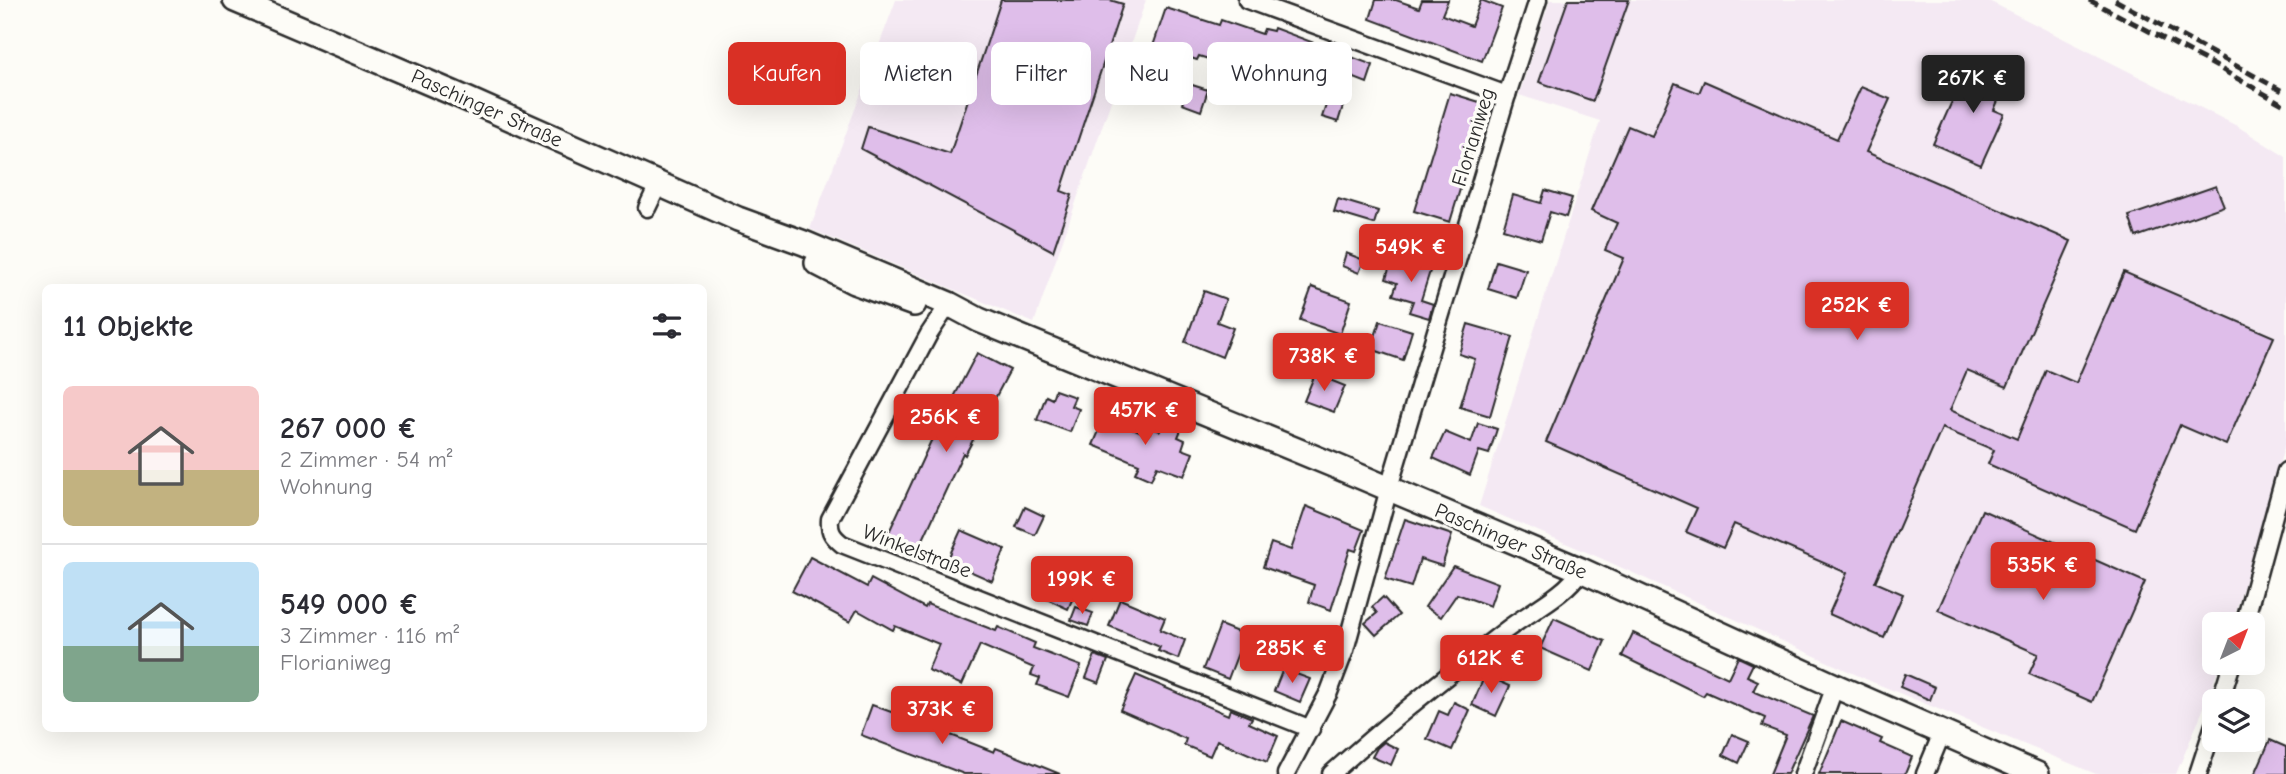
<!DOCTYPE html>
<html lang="de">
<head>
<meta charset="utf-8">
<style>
	:root { --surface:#fff; --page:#f7f7f7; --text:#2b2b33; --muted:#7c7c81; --line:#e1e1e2; --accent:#d93025 }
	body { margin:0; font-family:"Comic Neue",sans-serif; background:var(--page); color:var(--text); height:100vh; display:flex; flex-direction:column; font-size:26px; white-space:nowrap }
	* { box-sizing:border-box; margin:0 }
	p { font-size:23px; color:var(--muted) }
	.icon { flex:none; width:38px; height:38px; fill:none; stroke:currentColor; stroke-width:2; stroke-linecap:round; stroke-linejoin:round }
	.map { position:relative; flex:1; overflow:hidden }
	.side { position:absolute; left:42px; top:284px; width:665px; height:448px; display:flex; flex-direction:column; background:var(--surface); border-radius:10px; box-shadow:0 7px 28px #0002 }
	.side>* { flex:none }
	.guide { position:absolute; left:728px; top:42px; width:665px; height:63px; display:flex; gap:14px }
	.needle { width:46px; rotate:42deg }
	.tools { position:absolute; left:2202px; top:612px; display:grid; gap:14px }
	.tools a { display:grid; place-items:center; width:63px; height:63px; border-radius:10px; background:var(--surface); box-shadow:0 7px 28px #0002; font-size:35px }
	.price { position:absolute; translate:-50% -60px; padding:0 16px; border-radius:7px; background:var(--accent); color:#fff; font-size:23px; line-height:46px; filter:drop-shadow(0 2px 4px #0008) }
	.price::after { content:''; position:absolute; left:50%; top:42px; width:21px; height:16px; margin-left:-10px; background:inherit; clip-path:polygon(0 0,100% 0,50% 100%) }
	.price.active { background:#222; color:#fff }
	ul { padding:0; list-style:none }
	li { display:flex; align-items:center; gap:21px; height:175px; padding:0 21px }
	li+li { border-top:2px solid var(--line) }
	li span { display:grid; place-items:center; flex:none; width:196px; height:140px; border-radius:10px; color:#555 }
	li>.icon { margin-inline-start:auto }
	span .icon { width:84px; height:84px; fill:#fffc; stroke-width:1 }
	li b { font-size:30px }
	h2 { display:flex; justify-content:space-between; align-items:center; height:84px; padding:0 21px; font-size:30px }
	.tag { padding:0 24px; border-radius:10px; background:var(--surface); box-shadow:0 7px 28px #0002; font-size:24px; line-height:63px }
	.tag.active { background:var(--accent); color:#fff }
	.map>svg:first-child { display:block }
	.built { fill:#f4e9f3 }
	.building { fill:#dfbeea; stroke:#2b2b2b; stroke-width:2 }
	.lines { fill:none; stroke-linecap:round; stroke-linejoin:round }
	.street-casing { stroke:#2b2b2b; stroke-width:21 }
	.secondary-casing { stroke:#2b2b2b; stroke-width:28 }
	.street { stroke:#fdfcf7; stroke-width:16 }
	.secondary { stroke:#fdfcf7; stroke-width:23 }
	.rail { stroke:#2b2b2b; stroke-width:5; stroke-dasharray:10 5; stroke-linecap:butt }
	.labels { text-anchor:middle; stroke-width:7; stroke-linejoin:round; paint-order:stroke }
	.street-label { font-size:21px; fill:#2b2b2b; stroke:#fdfcf7 }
</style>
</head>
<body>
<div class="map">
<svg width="2286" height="774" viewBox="0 0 2286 774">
	<rect width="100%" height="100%" fill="#fdfcf7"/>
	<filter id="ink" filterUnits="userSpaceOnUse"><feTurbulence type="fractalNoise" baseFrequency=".0143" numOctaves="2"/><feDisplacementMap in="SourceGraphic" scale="14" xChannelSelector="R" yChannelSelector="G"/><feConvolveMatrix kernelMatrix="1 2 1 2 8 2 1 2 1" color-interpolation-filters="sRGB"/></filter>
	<g filter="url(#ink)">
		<g class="built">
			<path d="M896,0H1146L1034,323L810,229Z"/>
			<path d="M1550,0H1987L2237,126L2286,157V441L2232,625H2214V663H2220L2210,693L2176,774H2096L1870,681L1598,557L1479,506L1600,121L1519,95Z"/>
		</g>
		<g class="building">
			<path d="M1001,0H1110L1123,4L1061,191L1072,195L1053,251L861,149L868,127L950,154Z"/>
			<path d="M1376,0H1396L1419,8L1422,0H1448L1442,15L1471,26L1481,0L1502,8L1482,61L1370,19Z"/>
			<path d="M1568,0H1629L1593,101L1539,82Z"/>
			<path d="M1166,8L1219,25L1221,20L1262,34L1264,29L1273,31L1274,28L1373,65L1367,83L1352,77L1338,122L1322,117L1328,99L1306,92L1310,80L1246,59L1243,70L1199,56L1197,60L1153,46Z"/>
			<path d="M1969,63L2007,80L1994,110L2004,114L1981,165L1933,144Z"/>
			<path d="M1704,81L1837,139L1861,87L1890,99L1866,152L2071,241L2007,387L1967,370L1950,410L2017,439L2046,370L2076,383L2124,272L2274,337L2226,445L2180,425L2135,529L1988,464L1994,450L1942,428L1875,582L1903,594L1884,638L1829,614L1847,573L1734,524L1723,548L1686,532L1697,508L1546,442L1624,258L1605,250L1617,223L1591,211L1628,126L1652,136L1675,83L1699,93Z"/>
			<path d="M1189,84L1208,90L1201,111L1182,104Z"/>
			<path d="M1450,93L1486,104L1450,222L1414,211Z"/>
			<path d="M2216,186L2224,206L2136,237L2129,216Z"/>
			<path d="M1545,190L1572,198L1566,217L1550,212L1541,240L1503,229L1513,195L1541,203Z"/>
			<path d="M1338,199L1378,211L1374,224L1334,212Z"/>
			<path d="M1346,253L1364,260L1359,273L1342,266Z"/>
			<path d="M1393,256L1431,268L1421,300L1433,304L1429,318L1409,312L1413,301L1393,295L1397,283L1386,279Z"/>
			<path d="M1496,261L1526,270L1517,298L1488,289Z"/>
			<path d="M1312,287L1351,301L1340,334L1300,320Z"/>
			<path d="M1204,291L1226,299L1217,322L1233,328L1222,357L1185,342Z"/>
			<path d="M1380,321L1412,331L1403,360L1371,349Z"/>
			<path d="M1468,324L1513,337L1490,416L1460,407L1475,359L1459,354Z"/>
			<path d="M977,353L1010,370L965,455L963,453L914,559L883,545L930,443Z"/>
			<path d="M1315,374L1345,386L1334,412L1304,401Z"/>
			<path d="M1055,390L1075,397L1071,406L1079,409L1070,432L1037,420L1046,396L1052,399Z"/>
			<path d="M1105,417L1149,435L1152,428L1160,431L1163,423L1181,430L1178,437L1185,440L1182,449L1193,453L1184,476L1157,466L1151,480L1135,473L1139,464L1093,445Z"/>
			<path d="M1478,423L1497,429L1489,454L1479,451L1470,475L1433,458L1445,432L1471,443Z"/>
			<path d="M1306,506L1364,530L1356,551L1350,549L1331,610L1309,602L1314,585L1263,567L1271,543L1291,550Z"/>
			<path d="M1025,507L1044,516L1035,535L1016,527Z"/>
			<path d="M1982,510L2145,582L2092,702L2029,674L2038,654L1938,610Z"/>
			<path d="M1405,519L1452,535L1442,566L1420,559L1411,587L1385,579Z"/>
			<path d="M961,530L1005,549L992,581L947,561Z"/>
			<path d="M810,557L867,587L871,579L925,608L927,604L996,631L998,627L1035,643L1033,648L1081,666L1069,697L1037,685L1040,678L1031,675L1034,668L980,645L962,685L928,670L939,644L895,626L893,630L857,610L850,622L792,591Z"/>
			<path d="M1453,566L1498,583L1490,606L1457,594L1441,617L1425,607Z"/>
			<path d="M1049,569L1080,582L1068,609L1038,595Z"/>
			<path d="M1383,597L1399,615L1376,635L1365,623L1377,613L1372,607Z"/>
			<path d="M1120,599L1165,618L1160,630L1185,640L1178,659L1158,651L1160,647L1109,626Z"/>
			<path d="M1076,607L1093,613L1088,626L1071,620Z"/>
			<path d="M1554,618L1605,641L1592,671L1540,648Z"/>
			<path d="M1220,625L1245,635L1228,679L1203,669Z"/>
			<path d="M1633,633L1728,678L1738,657L1753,664L1747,676L1758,681L1753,691L1813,716L1787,774H1770L1786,735L1762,726L1765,718L1706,692L1703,696L1622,656Z"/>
			<path d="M1095,655L1108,660L1099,683L1086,678Z"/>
			<path d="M1283,669L1310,679L1300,702L1274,691Z"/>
			<path d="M1905,674L1935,687L1930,700L1900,687Z"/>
			<path d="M1136,675L1228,715L1230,709L1252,718L1249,723L1278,736L1267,762L1217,740L1210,756L1184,745L1186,739L1120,710Z"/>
			<path d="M1485,675L1510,686L1496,716L1472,705Z"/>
			<path d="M1454,702L1470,710L1452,750L1427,739L1439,711L1448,715Z"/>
			<path d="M872,705L894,713L896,709L944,728L942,732L956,737L994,752L996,748L1060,774H964L861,735Z"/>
			<path d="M1841,721L1882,739L1880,743L1912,757L1905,774H1819Z"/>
			<path d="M1732,734L1749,741L1739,763L1723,755Z"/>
			<path d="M2270,740L2286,747V774H2255Z"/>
			<path d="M1384,742L1398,749L1391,765L1372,757L1377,748Z"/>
		</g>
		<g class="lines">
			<defs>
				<g id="street">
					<path d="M1247,0L1507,95"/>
					<path d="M647,208L658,185"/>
					<path d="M949,304L929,334L830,519C829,531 832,536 842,544L1311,729"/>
					<path d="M2244,625L2286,471"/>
					<path d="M2220,702L2232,663"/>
					<path d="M1286,774L1329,692L1345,650L1393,474L1506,98L1538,0"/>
					<path d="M1331,774C1388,723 1446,676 1506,630C1529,612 1566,595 1581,570"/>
					<path d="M1803,774L1835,686"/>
					<path d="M1925,774L1942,733"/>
					<path d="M2198,774L2214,725"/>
				</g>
				<g id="secondary">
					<path d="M235,0L453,93L738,219L804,243L949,304L979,320L1333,465L1581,570L1835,686L2037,774"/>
					<path d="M817,263L854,282L914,304"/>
				</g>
			</defs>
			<use href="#street" class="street-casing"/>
			<use href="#secondary" class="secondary-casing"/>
			<use href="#street" class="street"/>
			<use href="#secondary" class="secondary"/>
			<g class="rail">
				<path d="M2089,0L2203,59L2286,106"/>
				<path d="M2115,0L2286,93"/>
			</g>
		</g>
	</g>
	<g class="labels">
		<g class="street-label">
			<text transform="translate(487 108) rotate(24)" y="7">Paschinger Straße</text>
			<text transform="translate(1473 137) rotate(-73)" y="7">Florianiweg</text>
			<text transform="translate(1511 541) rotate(23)" y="7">Paschinger Straße</text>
			<text transform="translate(917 551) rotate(21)" y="7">Winkelstraße</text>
		</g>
	</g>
</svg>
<div class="tools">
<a><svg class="needle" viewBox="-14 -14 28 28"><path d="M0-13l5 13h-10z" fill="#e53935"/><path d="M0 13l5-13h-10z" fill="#7c7c81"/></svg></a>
<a><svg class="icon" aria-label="layers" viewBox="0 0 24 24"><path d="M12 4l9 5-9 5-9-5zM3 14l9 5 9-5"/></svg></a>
</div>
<b class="price active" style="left:1973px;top:115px">267K €</b>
<b class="price" style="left:1411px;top:284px">549K €</b>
<b class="price" style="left:1857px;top:342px">252K €</b>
<b class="price" style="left:1324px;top:393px">738K €</b>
<b class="price" style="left:1145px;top:447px">457K €</b>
<b class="price" style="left:946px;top:454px">256K €</b>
<b class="price" style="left:2043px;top:602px">535K €</b>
<b class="price" style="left:1082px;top:616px">199K €</b>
<b class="price" style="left:1292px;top:685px">285K €</b>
<b class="price" style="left:1491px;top:695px">612K €</b>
<b class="price" style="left:942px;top:746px">373K €</b>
<div class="guide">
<a class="tag active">Kaufen</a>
<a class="tag">Mieten</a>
<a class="tag">Filter</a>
<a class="tag">Neu</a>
<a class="tag">Wohnung</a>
</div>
<section class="side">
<h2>11 Objekte<svg class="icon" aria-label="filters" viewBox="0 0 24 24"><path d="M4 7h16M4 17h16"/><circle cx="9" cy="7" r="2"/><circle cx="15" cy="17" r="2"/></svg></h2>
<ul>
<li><span style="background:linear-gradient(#f6c9c9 60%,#c2b280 0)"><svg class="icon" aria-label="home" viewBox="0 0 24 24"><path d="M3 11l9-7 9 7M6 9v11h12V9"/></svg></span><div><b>267 000 €</b><p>2 Zimmer · 54 m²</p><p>Wohnung</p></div></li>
<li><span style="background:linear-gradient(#bfe0f5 60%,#7fa58c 0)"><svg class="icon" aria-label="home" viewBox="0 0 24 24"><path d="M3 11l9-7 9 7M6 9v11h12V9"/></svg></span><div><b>549 000 €</b><p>3 Zimmer · 116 m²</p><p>Florianiweg</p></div></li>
</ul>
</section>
</div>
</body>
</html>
